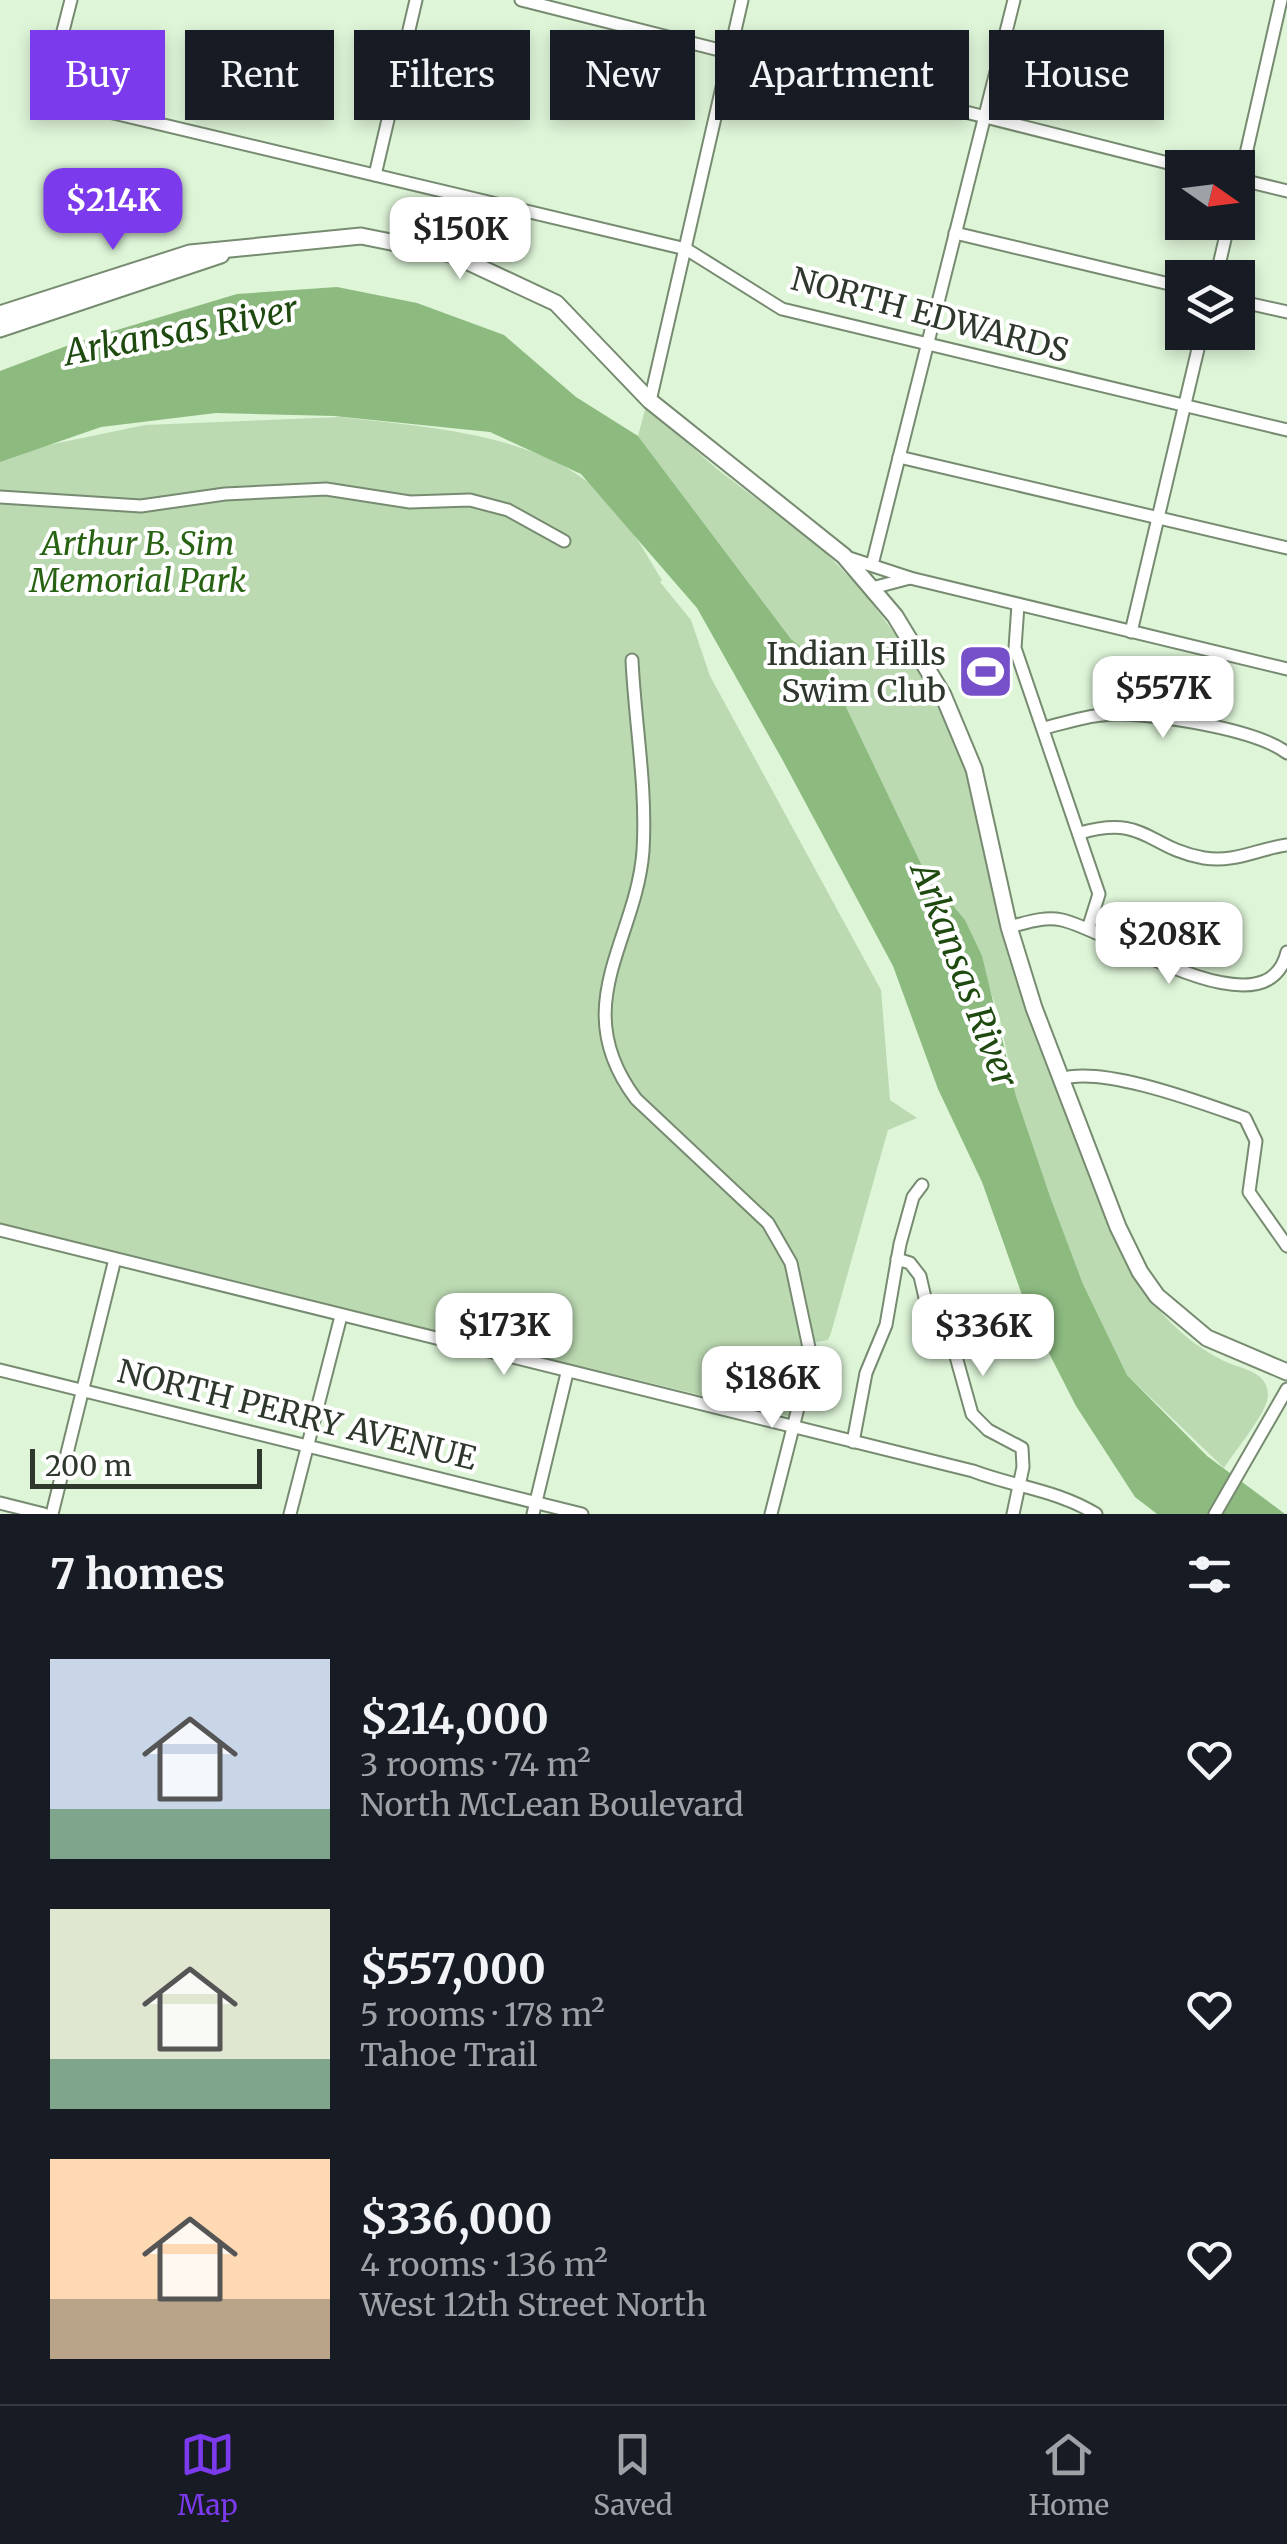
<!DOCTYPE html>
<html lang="en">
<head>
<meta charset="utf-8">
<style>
	:root { --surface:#171b24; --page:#242831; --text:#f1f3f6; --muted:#9ea1a6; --line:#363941; --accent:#7c3aed }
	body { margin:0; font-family:Merriweather,serif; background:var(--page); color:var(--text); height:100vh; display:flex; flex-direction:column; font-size:38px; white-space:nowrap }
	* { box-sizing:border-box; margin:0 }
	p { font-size:32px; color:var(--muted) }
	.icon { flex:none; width:55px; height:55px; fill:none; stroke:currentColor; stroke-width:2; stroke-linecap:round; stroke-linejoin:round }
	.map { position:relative; height:1514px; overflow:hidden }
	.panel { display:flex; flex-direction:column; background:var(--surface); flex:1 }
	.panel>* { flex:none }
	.guide { position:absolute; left:30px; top:30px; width:1228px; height:90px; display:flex; gap:20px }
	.needle { width:65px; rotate:104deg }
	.fabs { position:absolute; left:1165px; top:150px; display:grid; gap:20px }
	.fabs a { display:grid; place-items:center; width:90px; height:90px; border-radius:0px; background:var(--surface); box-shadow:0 5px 15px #0003; font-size:50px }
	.scale { position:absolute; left:30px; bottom:25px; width:232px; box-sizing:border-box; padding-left:10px; border:5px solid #2f382d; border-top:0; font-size:28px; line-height:35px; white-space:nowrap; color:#2f382d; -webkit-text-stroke:8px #fff; paint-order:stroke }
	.price { position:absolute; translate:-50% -85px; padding:0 22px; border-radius:20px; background:#fff; color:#222; font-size:32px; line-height:65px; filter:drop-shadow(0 2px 5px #0008) }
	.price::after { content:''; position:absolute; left:50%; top:60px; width:30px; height:22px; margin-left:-15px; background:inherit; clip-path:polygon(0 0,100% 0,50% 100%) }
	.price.selected { background:var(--accent); color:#fff }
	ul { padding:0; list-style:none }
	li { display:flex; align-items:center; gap:30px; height:250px; padding:0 50px }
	li span { display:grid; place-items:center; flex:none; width:280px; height:200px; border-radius:0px; color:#555 }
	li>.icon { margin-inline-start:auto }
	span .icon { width:120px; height:120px; fill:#fffc; stroke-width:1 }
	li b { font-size:42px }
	h2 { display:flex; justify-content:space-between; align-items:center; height:120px; padding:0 50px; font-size:42px }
	.chip { padding:0 35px; border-radius:0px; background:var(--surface); box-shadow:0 5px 15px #0003; font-size:35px; line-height:90px }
	.chip.selected { background:var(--accent); color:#fff }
	.tabs { display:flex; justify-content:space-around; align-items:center; height:140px; border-top:2px solid var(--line); background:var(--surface); font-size:28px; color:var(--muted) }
	.tabs a { display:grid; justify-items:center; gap:5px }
	.tabs .selected { color:var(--accent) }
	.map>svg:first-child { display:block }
	.green { fill:#bbdab2 }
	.water { fill:#8cba7f }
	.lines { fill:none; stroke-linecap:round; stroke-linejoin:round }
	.minor-casing { stroke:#778b71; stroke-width:15 }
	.major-casing { stroke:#778b71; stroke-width:19 }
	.minor { stroke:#fff; stroke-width:11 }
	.major { stroke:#fff; stroke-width:15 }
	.labels { text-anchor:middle; stroke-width:8; stroke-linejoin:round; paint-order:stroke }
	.street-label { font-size:32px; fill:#2f382d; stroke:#fff }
	.park-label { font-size:32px; font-style:italic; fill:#286213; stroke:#fff }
	.poi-label { font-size:32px; fill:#2f382d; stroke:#fff; text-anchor:end }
	.water-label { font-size:35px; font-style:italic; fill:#1e4a0f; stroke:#fff }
</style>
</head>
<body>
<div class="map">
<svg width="1287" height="1514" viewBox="0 0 1287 1514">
	<rect width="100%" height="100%" fill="#def5d8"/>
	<g class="green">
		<path d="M646,406L717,469L818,545L861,589L920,667L954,737L969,779L998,913L1026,1009L1133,1275C1156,1310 1184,1341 1222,1360C1239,1369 1268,1370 1268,1395C1268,1412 1234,1452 1224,1468L1127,1375L1083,1284L1051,1199L1016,1096L999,1015L965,920L924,870L827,667L791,639L638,436Z"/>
		<path d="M341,417C430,428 554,433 615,508C633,530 647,556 662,580L660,582L691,620L710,676L881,990L890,1100L917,1118L888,1130L831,1333L828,1340L805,1344L791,1417L0,1225V455L145,425Z"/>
	</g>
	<path class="water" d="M337,287L417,303L504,335L576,397L638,436L791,639L827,667L924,870L965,920L982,956L1016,1096L1051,1199L1083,1284L1127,1375L1207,1456L1285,1514H1157L1135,1497L1076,1406L1028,1312L982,1182L938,1089L893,966L782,759L697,608L581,474L490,432L334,416L216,413L101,427L0,462V371L77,342L237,294Z"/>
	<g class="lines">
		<defs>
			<g id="minor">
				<path d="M71,0L46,97L686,249L782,309L1287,430"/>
				<path d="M521,0L1188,168"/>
				<path d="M375,175L416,0"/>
				<path d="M1238,179L1287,191"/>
				<path d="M1238,189L1281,0"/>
				<path d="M955,233L1182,287"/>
				<path d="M1216,278L1229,222"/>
				<path d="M1238,301L1287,312"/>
				<path d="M650,401L742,0"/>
				<path d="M899,457L1287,548"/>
				<path d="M0,497L141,506L225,494L326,489L410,502L470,500L508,510L564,541"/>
				<path d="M846,557L910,578L1287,669"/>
				<path d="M872,565L1014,0"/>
				<path d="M872,588L910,578"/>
				<path d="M1018,605L1015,648L1099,894L1088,929"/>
				<path d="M1131,632L1202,332"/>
				<path d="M632,660C635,724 647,787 643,851C636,942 566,1006 636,1099L768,1223L791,1263L811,1357L771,1514"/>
				<path d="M1044,728C1069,722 1095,713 1121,714C1160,715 1256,729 1287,753"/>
				<path d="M1080,833C1146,814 1147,848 1204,858C1235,863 1257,849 1287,845"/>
				<path d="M1009,927C1026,923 1043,916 1062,920C1110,930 1266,1038 1287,952"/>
				<path d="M1061,1079C1102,1065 1202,1103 1245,1118L1256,1141L1249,1192L1287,1246"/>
				<path d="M0,1230L973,1471C1015,1487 1057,1490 1096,1514"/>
				<path d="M897,1259L910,1263L920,1276L926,1302L955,1353L972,1414L988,1430L1022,1448L1023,1467L1013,1514"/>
				<path d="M0,1370L582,1514"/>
				<path d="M853,1442L866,1373L886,1325L900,1244L913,1197L922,1185"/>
				<path d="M0,1503L44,1514"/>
				<path d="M52,1514L115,1259"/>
				<path d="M290,1514L341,1316"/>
				<path d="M533,1514L567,1373"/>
				<path d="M1215,1514L1287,1389"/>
			</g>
			<g id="major">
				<path d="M0,314L190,253L361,236L451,254L556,303L650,401L844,556L895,616L943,695L974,769L1009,927L1034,1008L1118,1227L1140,1272L1157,1296L1207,1338L1287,1372"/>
				<path d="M0,329L221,255"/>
			</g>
		</defs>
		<use href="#minor" class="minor-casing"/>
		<use href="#major" class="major-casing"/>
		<use href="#minor" class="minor"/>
		<use href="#major" class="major"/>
	</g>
	<defs>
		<symbol id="stadium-square" viewBox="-11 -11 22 22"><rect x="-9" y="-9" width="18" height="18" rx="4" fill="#7550c9" stroke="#fff"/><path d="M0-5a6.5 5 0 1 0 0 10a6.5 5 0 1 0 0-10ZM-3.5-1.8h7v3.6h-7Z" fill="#fff"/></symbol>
	</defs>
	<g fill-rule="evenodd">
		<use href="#stadium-square" x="954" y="640" width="63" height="63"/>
	</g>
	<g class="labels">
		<g class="street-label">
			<text transform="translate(930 315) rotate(15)" y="11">NORTH EDWARDS</text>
			<text transform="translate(297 1415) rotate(14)" y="11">NORTH PERRY AVENUE</text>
		</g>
		<g class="park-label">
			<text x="138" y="555">Arthur B. Sim<tspan x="138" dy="37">Memorial Park</tspan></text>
		</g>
		<g class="poi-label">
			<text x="946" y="665">Indian Hills<tspan x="946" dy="37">Swim Club</tspan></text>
		</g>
		<g class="water-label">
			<text transform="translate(181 331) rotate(-11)" y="12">Arkansas River</text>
			<text transform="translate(964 975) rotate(69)" y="12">Arkansas River</text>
		</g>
	</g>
</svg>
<div class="fabs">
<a><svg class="needle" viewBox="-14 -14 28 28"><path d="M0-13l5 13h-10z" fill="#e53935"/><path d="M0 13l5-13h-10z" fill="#9ea1a6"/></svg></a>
<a><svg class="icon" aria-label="layers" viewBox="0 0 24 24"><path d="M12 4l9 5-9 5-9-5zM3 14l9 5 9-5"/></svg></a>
</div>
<div class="scale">200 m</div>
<b class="price selected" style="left:113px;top:253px">$214K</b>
<b class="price" style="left:460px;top:282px">$150K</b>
<b class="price" style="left:1163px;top:741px">$557K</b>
<b class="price" style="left:1169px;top:987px">$208K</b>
<b class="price" style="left:504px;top:1378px">$173K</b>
<b class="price" style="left:983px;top:1379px">$336K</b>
<b class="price" style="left:772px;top:1431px">$186K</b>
<div class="guide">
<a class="chip selected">Buy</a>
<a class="chip">Rent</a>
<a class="chip">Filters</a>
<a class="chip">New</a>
<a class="chip">Apartment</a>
<a class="chip">House</a>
</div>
</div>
<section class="panel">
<h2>7 homes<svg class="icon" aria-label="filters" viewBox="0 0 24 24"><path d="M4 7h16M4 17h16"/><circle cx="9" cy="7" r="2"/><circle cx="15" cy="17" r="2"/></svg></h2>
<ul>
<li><span style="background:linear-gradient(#c9d6e8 75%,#7fa58c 0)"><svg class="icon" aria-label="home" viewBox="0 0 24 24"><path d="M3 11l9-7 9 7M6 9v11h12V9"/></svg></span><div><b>$214,000</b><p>3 rooms · 74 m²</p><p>North McLean Boulevard</p></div><svg class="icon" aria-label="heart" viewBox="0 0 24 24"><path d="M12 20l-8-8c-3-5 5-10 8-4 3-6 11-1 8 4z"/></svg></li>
<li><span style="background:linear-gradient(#dfe7d0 75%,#7fa58c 0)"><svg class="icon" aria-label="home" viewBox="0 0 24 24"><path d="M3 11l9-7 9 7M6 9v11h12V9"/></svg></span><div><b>$557,000</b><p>5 rooms · 178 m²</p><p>Tahoe Trail</p></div><svg class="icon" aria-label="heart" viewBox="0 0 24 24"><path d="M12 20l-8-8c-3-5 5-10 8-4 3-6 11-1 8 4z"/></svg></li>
<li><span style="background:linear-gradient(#ffd9b3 70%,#b9a48a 0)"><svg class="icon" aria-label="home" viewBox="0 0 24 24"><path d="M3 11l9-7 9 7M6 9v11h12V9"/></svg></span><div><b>$336,000</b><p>4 rooms · 136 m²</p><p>West 12th Street North</p></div><svg class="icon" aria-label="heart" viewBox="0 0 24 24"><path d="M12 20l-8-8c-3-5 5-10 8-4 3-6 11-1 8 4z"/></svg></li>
</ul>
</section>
<nav class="tabs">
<a class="selected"><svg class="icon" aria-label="map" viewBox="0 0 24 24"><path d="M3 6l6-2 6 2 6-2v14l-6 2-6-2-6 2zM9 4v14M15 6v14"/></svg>Map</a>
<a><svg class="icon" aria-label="saved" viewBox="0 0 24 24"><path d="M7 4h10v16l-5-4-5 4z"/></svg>Saved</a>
<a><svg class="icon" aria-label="home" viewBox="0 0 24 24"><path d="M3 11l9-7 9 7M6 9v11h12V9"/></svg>Home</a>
</nav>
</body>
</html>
